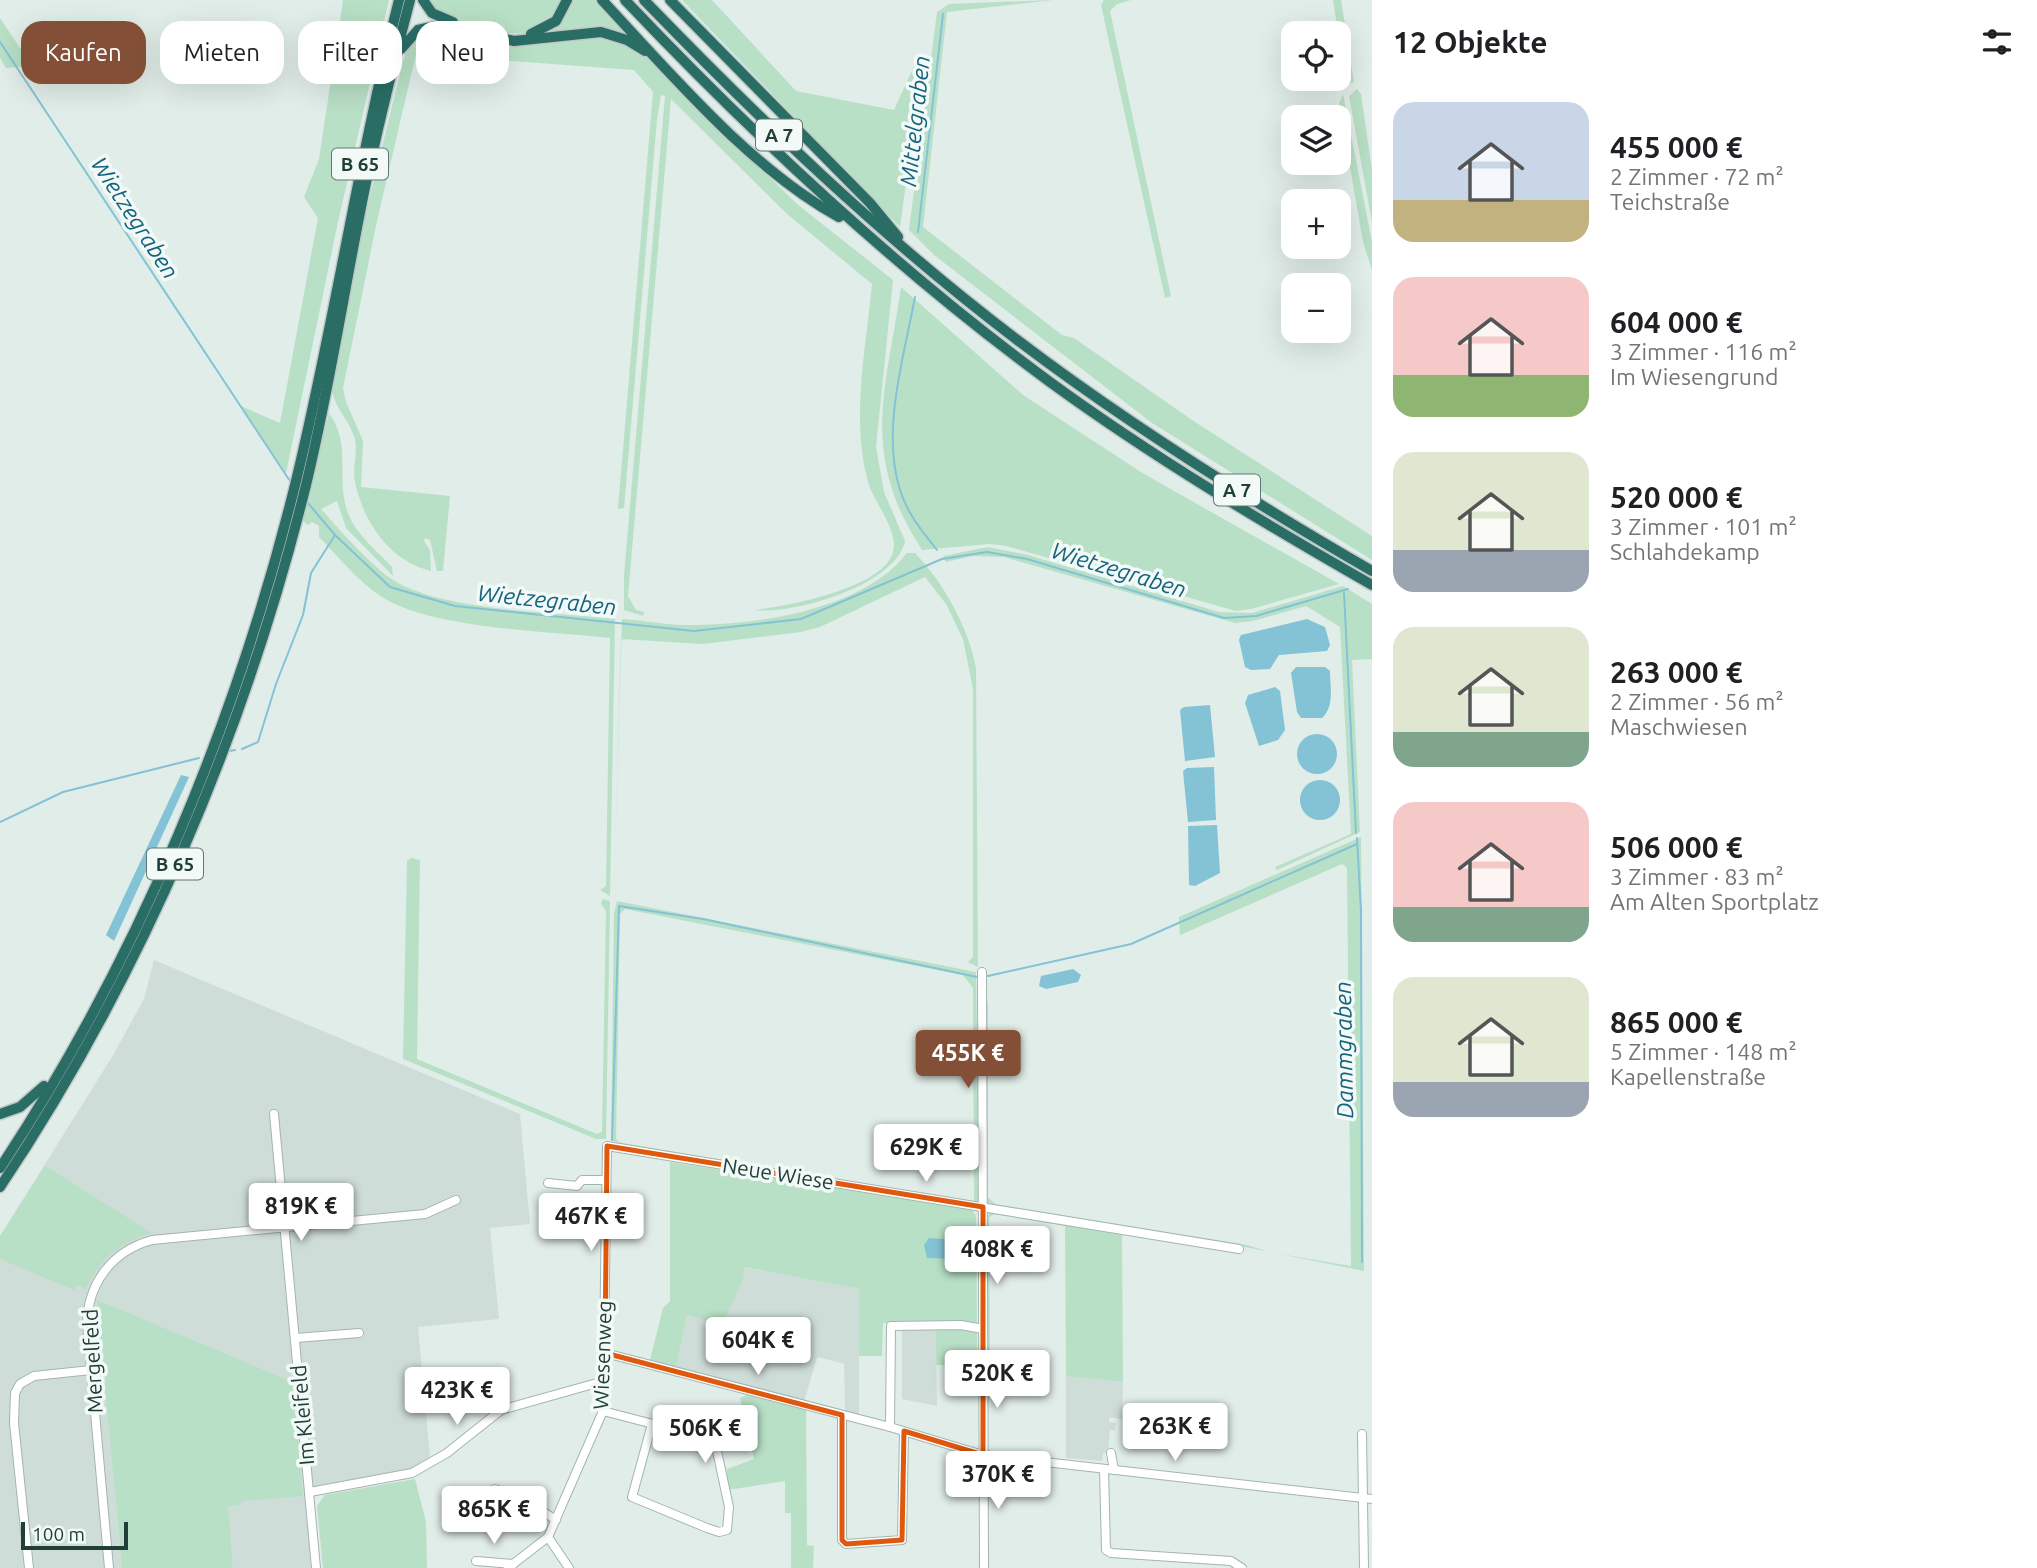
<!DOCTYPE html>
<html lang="de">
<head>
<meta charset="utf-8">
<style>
	:root { --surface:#fff; --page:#f6f6f6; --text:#202124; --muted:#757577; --accent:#835037 }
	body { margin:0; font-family:Ubuntu,sans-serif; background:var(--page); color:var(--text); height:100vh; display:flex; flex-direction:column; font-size:26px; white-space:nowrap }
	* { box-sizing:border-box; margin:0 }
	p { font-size:23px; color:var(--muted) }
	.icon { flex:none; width:38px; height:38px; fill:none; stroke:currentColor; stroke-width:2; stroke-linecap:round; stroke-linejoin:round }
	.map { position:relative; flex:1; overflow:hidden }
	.details { display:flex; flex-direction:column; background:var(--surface); width:665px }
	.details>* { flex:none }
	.hud { position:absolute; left:21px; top:21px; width:665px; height:63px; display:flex; gap:14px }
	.tools { position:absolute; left:1281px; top:21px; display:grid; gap:14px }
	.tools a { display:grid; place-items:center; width:70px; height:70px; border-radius:14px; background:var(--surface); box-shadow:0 7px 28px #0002; font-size:35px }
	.scale { position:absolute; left:21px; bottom:18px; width:107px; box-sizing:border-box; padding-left:7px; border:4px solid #203f39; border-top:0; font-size:19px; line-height:24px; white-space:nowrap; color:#203f39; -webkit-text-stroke:5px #f2f9f6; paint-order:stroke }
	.price { position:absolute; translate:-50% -60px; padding:0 16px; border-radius:7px; background:#fff; color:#222; font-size:23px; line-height:46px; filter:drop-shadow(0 2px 4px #0008) }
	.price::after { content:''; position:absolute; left:50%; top:42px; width:21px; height:16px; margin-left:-10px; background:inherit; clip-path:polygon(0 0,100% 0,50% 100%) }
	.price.selected { background:var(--accent); color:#fff }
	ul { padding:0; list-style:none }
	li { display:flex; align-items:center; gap:21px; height:175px; padding:0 21px }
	li span { display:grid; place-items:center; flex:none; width:196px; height:140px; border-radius:21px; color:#555 }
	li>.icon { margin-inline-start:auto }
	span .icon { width:84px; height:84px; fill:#fffc; stroke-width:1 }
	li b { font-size:30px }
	h2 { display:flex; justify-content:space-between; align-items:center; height:84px; padding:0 21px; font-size:30px }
	.chip { padding:0 24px; border-radius:21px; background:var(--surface); box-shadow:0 7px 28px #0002; font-size:24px; line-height:63px }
	.chip.selected { background:var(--accent); color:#fff }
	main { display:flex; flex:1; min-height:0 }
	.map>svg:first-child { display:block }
	.built { fill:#cfddd8 }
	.green { fill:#b8e0c6; fill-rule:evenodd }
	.water { fill:#84c2d6 }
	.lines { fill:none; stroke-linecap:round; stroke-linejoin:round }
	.stream { stroke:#84c2d6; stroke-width:2 }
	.minor-casing { stroke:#a3b5b0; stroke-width:10 }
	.highway-casing { stroke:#c1c9c8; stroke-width:13 }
	.minor { stroke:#fff; stroke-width:8 }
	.highway { stroke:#296d65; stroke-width:10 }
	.marked { fill:none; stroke:#de580e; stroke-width:5; stroke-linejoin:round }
	.labels { text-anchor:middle; stroke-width:7; stroke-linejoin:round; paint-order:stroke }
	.shield { fill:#f2f9f6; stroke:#5f7772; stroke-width:2 }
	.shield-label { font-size:19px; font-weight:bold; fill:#203f39 }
	.street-label { font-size:21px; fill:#203f39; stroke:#f2f9f6 }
	.water-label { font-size:23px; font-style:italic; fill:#15647f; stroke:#f2f9f6 }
</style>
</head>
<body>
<main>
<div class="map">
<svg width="1372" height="1568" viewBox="0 0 1372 1568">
	<rect width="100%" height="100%" fill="#e1ede8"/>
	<g class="built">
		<path d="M154,960L520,1114L530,1224L490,1228L499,1319L418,1327L430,1457L409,1470L305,1488L311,1568H233L227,1506L98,1300L122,1568H0V1236L112,1057L144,999Z"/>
		<path d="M743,1267L859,1289V1417L845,1412L844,1364L834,1361L817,1357L804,1402L676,1367L687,1314Z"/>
		<path d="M902,1329H936L937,1406L902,1399Z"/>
		<path d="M1066,1376L1123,1382L1122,1419L1109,1417V1422L1116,1423L1115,1430H1110L1108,1453H1103L1102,1461L1066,1458Z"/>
	</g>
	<g class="green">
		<path d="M343,0H389L338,222L286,473L241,406L280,423L318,218L304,197L319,159Z"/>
		<path d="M427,0H565C561,6 558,15 554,20C527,47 478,27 447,18L439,14Z"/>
		<path d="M572,0H596L610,19L615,20L634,40L621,33L537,36L557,25Z"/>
		<path d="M682,0H712L796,91L894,110L914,66L922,68L900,227Z"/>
		<path d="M1054,0L947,12L923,227L1062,335L1074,338L1192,420L1372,536V560L1152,423L934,255L909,230L937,12L949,4Z"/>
		<path d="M1104,0H1131L1117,4L1110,11L1171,296L1165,298L1101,5Z"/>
		<path d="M1333,0H1341L1354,82L1346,84Z"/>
		<path d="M0,18L32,66L6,68L0,58Z"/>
		<path d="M439,30L518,45L601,36L642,53L797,204L893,280L876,447L884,492L905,541C896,585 794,615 754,610C788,606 871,590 890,559C904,537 876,506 869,485C850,422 866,348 872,284L787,214L671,99L628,596L636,610L644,612L643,616L624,610V576L665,96L661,95L657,119L624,508L618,509L653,92L634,70L416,54L377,221L343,388L346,402L363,441L361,487L450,496L443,571H437L430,540L425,538L424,541L430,550L431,571C389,561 363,521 355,482C352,468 358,453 355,439C350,421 335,409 332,390L365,217L403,61C410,42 419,32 439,30Z"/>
		<path d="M1357,89L1361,94L1372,170V222L1349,96Z"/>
		<path d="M1343,94L1372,242V270L1363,242L1339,104Z"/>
		<path d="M901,287L1023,395L1144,474L1339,584L1251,609L1236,611L1006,546L989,544L922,550C859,453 886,392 901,287Z"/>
		<path d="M329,413C351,443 337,474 346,507C352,531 376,550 392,567L393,576L346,528L337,501L321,509C338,528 372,567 393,580C442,611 555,612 615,619L610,896L600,890L606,886L610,638C549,631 432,629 382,597C358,582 339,557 319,537V526L312,522L308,525L303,521Z"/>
		<path d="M988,547L1028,555L1219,612L1252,613L1343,586L1372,604V659L1352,660L1360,832L1277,870L1275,867L1351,834L1340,627L1306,606L1253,621L1235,623L1004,557L973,556L946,562L943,556Z"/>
		<path d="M907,553H915C943,582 969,628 976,668L978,967L968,962L973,957V689L963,639L946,604L925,577L820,627L801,632L703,644L621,639L614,893L622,619C641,620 660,624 680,625C751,626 861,612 907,553Z"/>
		<path d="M1361,837L1364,1271L1240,1246L990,1206L986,1200V1006L988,1001V1197L995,1204L1247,1245L1269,1252L1351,1266L1347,868L1342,864L1180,935L1179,917Z"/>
		<path d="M411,858L420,860L417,1059L597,1134L602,1132L606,911L601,904L603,899L610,901L606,1139H596L403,1059L407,861Z"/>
		<path d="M617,901L976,972L980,1200L976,1203L611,1141L614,913ZM625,909L963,975L973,988L974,1201L621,1144L616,1139L620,914Z"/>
		<path d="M670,1162L972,1210L976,1216L977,1324L883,1323L882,1356H859V1289L744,1267L743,1280L722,1324L687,1315L676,1367L650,1360L663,1308L670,1301Z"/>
		<path d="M45,1166L152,1233C121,1241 99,1260 86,1289L77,1285L74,1290L0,1259V1236Z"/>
		<path d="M989,1212L1070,1223V1226L1122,1235L1123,1382L1066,1376L1065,1226L994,1214L989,1218L990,1370L987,1369L986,1229Z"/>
		<path d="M97,1300L293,1382L303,1496L241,1501V1505L228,1506L233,1568H122Z"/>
		<path d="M961,1328L977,1331V1365H936V1329Z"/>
		<path d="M749,1394L806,1409L807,1545L814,1546L813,1568H791V1513H785V1481L728,1490L727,1469L754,1459L740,1398Z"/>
		<path d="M415,1479L426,1522L427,1568H323L317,1506L325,1495Z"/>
	</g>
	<g class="water">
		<path d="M1307,619L1325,627L1330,645L1327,651L1279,655L1270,669L1251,670L1245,667L1239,640L1241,635Z"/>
		<path d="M1296,667H1325L1330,671C1330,687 1335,706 1322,718H1301L1297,712L1291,673Z"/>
		<path d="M1275,687L1280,691L1285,730L1278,740L1259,746L1245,703L1248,695Z"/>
		<path d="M1210,705L1215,757L1185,761L1180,710L1184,707Z"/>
		<circle cx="1317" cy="754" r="20"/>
		<path d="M1214,767L1216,820L1188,822L1183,771L1187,768Z"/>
		<path d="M181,775L189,777L114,941L106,935Z"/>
		<circle cx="1320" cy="800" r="20"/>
		<path d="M1217,825L1220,873L1195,886L1189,885L1188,826Z"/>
		<path d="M1073,969L1081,975L1078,982L1046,989L1039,986L1041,976Z"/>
		<path d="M929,1238L955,1240V1259L927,1258L924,1245Z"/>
	</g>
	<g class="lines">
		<g class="stream">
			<path d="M0,42L290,481"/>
			<path d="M918,232L943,14"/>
			<path d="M915,297C904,357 881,430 900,490C907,513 922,531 937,550"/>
			<path d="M307,502L335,535L390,587L455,606L694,631L801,619L942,559L987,552L1027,559L1224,618L1256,616L1348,589"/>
			<path d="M1344,593L1356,833"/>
			<path d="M242,749L258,742L276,684L303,615L311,573L335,535"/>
			<path d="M229,751L235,750"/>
			<path d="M0,822L63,792L199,758"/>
			<path d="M1357,838L1361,911L1362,1262"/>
			<path d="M988,976L1131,944L1357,844"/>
			<path d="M612,1140L619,906L703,919L977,977"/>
		</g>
		<defs>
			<g id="minor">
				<path d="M982,972L984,1568"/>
				<path d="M274,1114L316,1568"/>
				<path d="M548,1183L577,1186L582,1180H606"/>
				<path d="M296,1338L359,1333"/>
				<path d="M605,1353L890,1427L983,1455L1372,1499"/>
				<path d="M603,1411L707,1438L715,1442L729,1507L727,1530L719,1532L707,1528L632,1497L652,1424"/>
				<path d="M842,1415V1540L846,1544L902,1540L904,1432"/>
				<path d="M890,1427L891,1326L961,1325L983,1329"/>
				<path d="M1362,1434L1364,1568"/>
				<path d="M1111,1453L1114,1470"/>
				<path d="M1104,1469L1106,1550L1111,1553L1231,1561L1242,1568"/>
				<path d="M495,1489L534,1506L556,1520"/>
				<path d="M310,1492L412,1473L447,1453L501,1410L604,1381"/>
				<path d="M548,1537L569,1568"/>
				<path d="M476,1561L513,1564"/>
				<path d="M29,1568L14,1423L15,1393L20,1384L34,1376L91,1370"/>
				<path d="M109,1568L87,1324C88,1283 112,1251 152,1240L425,1214L456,1200"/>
				<path d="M508,1568L548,1537L603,1411L607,1146L1239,1249"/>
			</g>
			<g id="highway">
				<path d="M423,0L432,13L453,22"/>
				<path d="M602,0C671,74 751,169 839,217"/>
				<path d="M625,0C756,138 896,269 1050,382C1153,457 1262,522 1372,585"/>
				<path d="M644,0C761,121 882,237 1016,339C1129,425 1249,500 1372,571"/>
				<path d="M670,0L870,203L898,237"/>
				<path d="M531,34L556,21L567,0"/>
				<path d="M401,49L418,30L440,25L514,41L601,32L627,40L645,51"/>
				<path d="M0,1114L20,1107L44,1086"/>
				<path d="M0,1168C138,960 238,719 297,477C335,319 359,158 399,0"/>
				<path d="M0,1187C142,975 245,732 306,485C331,382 346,277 368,173C381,115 395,57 410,0"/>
			</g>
		</defs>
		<use href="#minor" class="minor-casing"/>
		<use href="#highway" class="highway-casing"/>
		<use href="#minor" class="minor"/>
		<use href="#highway" class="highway"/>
	</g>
	<path class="marked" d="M607,1146L983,1207V1455L904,1431L902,1540L846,1544L842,1540V1415L605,1353Z"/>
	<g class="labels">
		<g class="shield">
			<rect x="756" y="119.5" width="46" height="31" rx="5"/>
			<rect x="332" y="148.5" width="56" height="31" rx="5"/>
			<rect x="1214" y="474.5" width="46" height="31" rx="5"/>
			<rect x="147" y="848.5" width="56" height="31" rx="5"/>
		</g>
		<g class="shield-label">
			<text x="779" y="142">A 7</text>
			<text x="360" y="171">B 65</text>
			<text x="1237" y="497">A 7</text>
			<text x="175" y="871">B 65</text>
		</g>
		<g class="street-label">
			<text transform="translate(778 1174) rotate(9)" y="7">Neue Wiese</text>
			<text transform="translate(603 1355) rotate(-88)" y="7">Wiesenweg</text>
			<text transform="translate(93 1361) rotate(-93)" y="7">Mergelfeld</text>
			<text transform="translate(303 1415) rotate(-95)" y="7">Im Kleifeld</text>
		</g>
		<g class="water-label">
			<text transform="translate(915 121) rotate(-84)" y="8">Mittelgraben</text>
			<text transform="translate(135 218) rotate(57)" y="8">Wietzegraben</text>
			<text transform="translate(1119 570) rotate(17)" y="8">Wietzegraben</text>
			<text transform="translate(547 600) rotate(6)" y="8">Wietzegraben</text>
			<text transform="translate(1344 1050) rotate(-91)" y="8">Dammgraben</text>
		</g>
	</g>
</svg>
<div class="tools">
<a><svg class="icon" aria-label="locate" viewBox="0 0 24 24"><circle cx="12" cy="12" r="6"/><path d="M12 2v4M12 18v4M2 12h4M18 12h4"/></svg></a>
<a><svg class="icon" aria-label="layers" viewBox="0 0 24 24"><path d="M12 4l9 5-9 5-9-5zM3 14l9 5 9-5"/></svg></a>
<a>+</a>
<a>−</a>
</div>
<div class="scale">100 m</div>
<b class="price selected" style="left:968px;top:1090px">455K €</b>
<b class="price" style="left:926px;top:1184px">629K €</b>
<b class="price" style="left:301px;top:1243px">819K €</b>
<b class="price" style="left:591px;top:1253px">467K €</b>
<b class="price" style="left:997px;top:1286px">408K €</b>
<b class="price" style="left:758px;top:1377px">604K €</b>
<b class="price" style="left:997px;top:1410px">520K €</b>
<b class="price" style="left:457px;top:1427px">423K €</b>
<b class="price" style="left:1175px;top:1463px">263K €</b>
<b class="price" style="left:705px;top:1465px">506K €</b>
<b class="price" style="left:998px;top:1511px">370K €</b>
<b class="price" style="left:494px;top:1546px">865K €</b>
<div class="hud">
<a class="chip selected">Kaufen</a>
<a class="chip">Mieten</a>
<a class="chip">Filter</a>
<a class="chip">Neu</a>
</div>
</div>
<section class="details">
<h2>12 Objekte<svg class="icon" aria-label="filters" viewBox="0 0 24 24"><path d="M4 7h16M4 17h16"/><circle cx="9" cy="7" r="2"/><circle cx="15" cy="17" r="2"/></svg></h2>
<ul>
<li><span style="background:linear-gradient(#c9d6e8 70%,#c2b280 0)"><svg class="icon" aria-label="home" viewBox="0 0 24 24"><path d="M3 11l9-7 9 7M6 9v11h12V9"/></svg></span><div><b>455 000 €</b><p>2 Zimmer · 72 m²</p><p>Teichstraße</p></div></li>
<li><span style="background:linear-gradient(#f6c9c9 70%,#8fb573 0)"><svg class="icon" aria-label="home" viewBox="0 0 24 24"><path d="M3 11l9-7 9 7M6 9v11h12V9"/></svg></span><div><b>604 000 €</b><p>3 Zimmer · 116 m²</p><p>Im Wiesengrund</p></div></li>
<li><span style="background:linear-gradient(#dfe7d0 70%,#9aa5b1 0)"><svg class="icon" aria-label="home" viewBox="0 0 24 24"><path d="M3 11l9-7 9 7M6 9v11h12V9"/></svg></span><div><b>520 000 €</b><p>3 Zimmer · 101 m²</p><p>Schlahdekamp</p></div></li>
<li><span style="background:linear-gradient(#dfe7d0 75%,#7fa58c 0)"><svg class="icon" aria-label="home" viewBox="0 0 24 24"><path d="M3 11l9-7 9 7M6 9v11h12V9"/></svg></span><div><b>263 000 €</b><p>2 Zimmer · 56 m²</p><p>Maschwiesen</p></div></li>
<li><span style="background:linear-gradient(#f6c9c9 75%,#7fa58c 0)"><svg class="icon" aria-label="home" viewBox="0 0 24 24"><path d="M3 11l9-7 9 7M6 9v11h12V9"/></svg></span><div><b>506 000 €</b><p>3 Zimmer · 83 m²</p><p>Am Alten Sportplatz</p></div></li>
<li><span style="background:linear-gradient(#dfe7d0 75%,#9aa5b1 0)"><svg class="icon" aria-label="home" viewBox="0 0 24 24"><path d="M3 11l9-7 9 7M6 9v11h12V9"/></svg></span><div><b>865 000 €</b><p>5 Zimmer · 148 m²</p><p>Kapellenstraße</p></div></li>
</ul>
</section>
</main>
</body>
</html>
